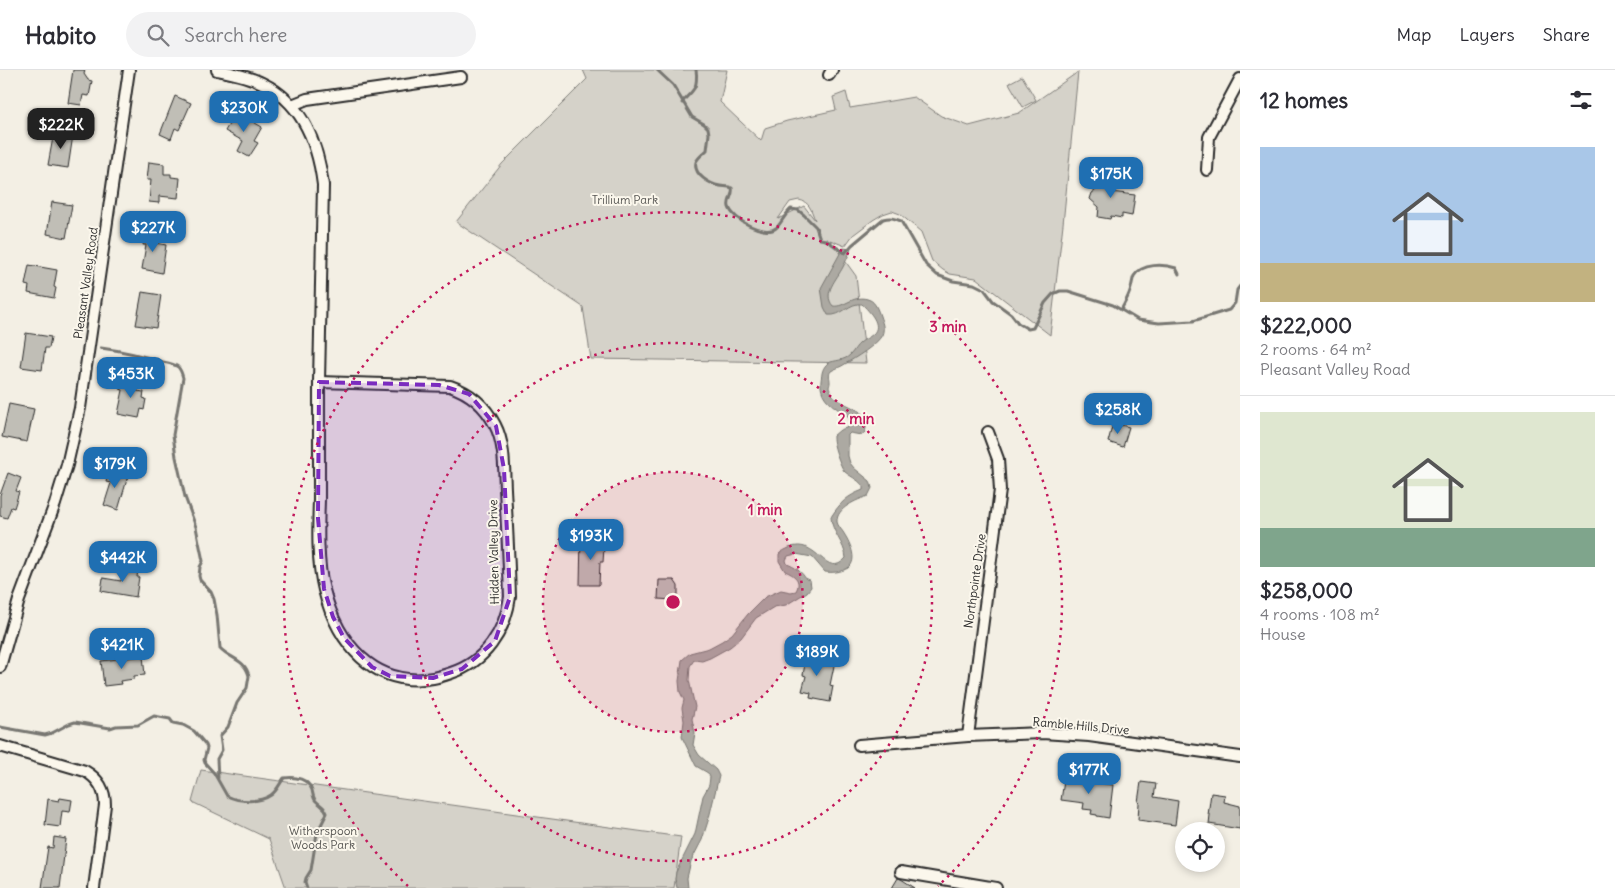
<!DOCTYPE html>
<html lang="en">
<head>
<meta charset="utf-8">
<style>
	:root { --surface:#fff; --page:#f2f2f3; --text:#2b2b33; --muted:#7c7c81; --line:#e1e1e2; --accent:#1f6fb2 }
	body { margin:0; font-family:Delius,sans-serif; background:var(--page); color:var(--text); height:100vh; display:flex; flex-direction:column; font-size:19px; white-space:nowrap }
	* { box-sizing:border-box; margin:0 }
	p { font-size:16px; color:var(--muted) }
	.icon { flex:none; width:28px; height:28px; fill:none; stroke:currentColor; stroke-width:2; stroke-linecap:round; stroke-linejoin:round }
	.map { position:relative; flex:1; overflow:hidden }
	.sheet { display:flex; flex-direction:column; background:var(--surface); width:375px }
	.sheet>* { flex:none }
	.buttons { position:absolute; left:1175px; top:752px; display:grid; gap:10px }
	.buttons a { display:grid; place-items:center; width:50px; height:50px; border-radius:50%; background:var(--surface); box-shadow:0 2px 8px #0003; font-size:25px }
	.price { position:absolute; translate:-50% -42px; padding:0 11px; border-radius:10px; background:var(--accent); color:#fff; font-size:16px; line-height:32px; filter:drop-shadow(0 1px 2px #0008) }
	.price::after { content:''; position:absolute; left:50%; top:30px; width:15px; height:11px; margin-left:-8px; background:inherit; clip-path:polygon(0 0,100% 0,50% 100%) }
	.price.on { background:#222; color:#fff }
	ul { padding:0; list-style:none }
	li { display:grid; align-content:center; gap:10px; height:265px; padding:0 20px }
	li+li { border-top:1px solid var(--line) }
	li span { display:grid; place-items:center; height:155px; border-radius:0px; color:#555 }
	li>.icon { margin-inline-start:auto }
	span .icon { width:90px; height:90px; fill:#fffc; stroke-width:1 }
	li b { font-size:21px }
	h2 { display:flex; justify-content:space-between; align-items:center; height:60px; padding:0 20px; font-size:21px }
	header { display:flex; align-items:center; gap:30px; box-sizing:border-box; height:70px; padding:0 25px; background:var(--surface); border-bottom:1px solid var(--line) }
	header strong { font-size:24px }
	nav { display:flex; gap:28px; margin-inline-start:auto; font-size:18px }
	.search { width:350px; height:45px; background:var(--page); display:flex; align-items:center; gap:12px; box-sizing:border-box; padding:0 18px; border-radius:28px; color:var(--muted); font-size:19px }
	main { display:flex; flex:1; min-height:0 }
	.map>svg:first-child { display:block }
	.green { fill:#d5d2c9; stroke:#807e7a; fill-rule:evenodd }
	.water { fill:#aca9a2; stroke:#787772 }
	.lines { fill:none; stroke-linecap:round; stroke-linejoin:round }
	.stream { stroke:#787772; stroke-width:3 }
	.building { fill:#c0beb6; stroke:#2b2b2b }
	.minor-casing { stroke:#2b2b2b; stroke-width:14 }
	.minor { stroke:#fbf7ec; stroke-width:10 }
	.marked { fill:#7b2cbf; fill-opacity:0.2; stroke:#7b2cbf; stroke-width:4; stroke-dasharray:10 6; stroke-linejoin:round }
	.ring { fill:none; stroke:#c2185b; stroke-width:2.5; stroke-dasharray:2.5 5 }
	.labels { text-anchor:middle; stroke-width:4; stroke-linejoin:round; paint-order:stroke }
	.park-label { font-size:12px; fill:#565552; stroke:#fbf7ec }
	.street-label { font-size:12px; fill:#2b2b2b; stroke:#fbf7ec }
	.centre { fill:#c2185b; stroke:#fbf7ec; stroke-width:2.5 }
	.ring-label { font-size:15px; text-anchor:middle; font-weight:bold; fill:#c2185b; stroke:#fbf7ec; stroke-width:4; stroke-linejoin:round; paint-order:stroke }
</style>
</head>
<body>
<header>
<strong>Habito</strong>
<div class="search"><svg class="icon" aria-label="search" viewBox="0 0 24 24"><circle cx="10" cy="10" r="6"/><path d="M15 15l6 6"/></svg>Search here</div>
<nav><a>Map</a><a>Layers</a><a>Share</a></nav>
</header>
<main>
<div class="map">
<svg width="1240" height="818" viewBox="0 0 1240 818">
	<rect width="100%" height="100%" fill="#f3efe4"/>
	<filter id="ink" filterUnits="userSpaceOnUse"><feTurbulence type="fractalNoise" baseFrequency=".02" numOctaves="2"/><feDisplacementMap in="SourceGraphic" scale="10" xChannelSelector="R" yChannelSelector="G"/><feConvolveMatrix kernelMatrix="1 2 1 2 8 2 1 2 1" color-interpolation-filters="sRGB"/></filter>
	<g filter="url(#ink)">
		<g class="green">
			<path d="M583,0H727L720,32L761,71L765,58L787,51L836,40L833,27L846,22L850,38L914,27L941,46L969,56L1019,43L1078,2L1063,154L1050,265L976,208L950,204L943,200L932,191L921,162L900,144L892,141L883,144L873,150L853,165L845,176L830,170L856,206L866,293L591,289L583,237L456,152L502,94L587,9ZM799,130C810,132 811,140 815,150L804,136L778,149L790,132Z"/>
			<path d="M1022,6L1036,30L1023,37L1009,13Z"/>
			<path d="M201,700L681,767L674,818H286L269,769L192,732Z"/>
		</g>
		<path class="water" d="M843,178L851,179C849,185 846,191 843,197C837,209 822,223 833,236C845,238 854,223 870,230C875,232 878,240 880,246C882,252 885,258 882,265C877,275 855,288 845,294C841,297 836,298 831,301C828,305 830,307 830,312C830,316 828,316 830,320C836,339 877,335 864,364L861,365L850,363L848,365V386L850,393L854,398L870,411L872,418L868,426C857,430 836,438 837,452C838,456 841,459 843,462C849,471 859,490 848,498C841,502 833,503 825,502L812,487L796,484L788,486L786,490L787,494C795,497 802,502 806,509L810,510L811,517L807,522L786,535L774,537L756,548L741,568L730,577L710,588L702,591L694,590L690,596L689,610L695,637L692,649L695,663L693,675L699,685L716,700L719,706L709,748L702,770L691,791L687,808L688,818H677L675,809L676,802L695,764L703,726L709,715L710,707L708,703L696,696L682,667L684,651L682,638L684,630L680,622L679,611L682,590L690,583L709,578L722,571L732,564L748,544L765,527L781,520L791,522L796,521C802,510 794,505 785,501L779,491V484C782,481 785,480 789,478C817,466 826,511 846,488C845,474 831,461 831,447C840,433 847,426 863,420V416C858,409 849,406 844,401C840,395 832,373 833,366L840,360L849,357L850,353L849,347C836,337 819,330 821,311C822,303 822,298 828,293C835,290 844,291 850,285C854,281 856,276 860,273C864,269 869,268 873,264C883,255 869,241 862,234C849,232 842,247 828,245L824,237L821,218Z"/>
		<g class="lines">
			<g class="stream">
				<path d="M657,0L673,15L692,47L704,54L708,58L709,64L707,80C703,84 698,87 696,92C693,105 710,114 720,116C724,117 728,116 732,118C734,125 727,130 729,137C733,150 765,167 776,158C781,154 785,144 791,139L798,140L804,145L816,157L820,169L826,170L845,183L852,175L883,149C890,147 894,148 901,151L926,195L937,205L953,211L974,214L984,219L993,231L1011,244L1018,253L1028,259L1033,258L1045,233L1053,224L1060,221H1068L1113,235L1138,250L1159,253L1193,251L1229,240L1235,233L1237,220L1240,216"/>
				<path d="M682,33C685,27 690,25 693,20C697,16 697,5 696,0"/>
				<path d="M1121,240C1124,234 1128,228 1130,221C1132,217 1132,210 1134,206C1142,193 1164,194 1176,198L1179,204"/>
				<path d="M101,278C124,281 141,285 163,292C168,293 174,294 178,297C181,300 182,304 183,308L173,365L176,387L185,427L196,457L199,472L203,491L200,497L199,506L200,510L211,522L214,529L217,545L220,578C230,589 245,589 249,606L247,618L237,633L228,657L220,666L222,680L217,689L218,708"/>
				<path d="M0,657L45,665L52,663L69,654L75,652L110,658L116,656L138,655L154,646L170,649L173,653L183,655L194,661L206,675L207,678L204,690L205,693L214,703L227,726C239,732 260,733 271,725C277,721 280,713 284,708C296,706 308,709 312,720C313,724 313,728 316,731C321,736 325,737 327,743L317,763L311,800L306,808L305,812L307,818"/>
			</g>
		</g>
		<g class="building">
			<path d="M73,0H85L84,4L88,10L92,11L89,26L83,25L81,35L68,33Z"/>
			<path d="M175,26L191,33L179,60L175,58L171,69L160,64Z"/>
			<path d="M236,42L262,57L254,71L258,73L249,87L238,81L243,71L225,61Z"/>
			<path d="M54,62L73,65L68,98L48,95Z"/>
			<path d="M149,92L164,94V104H171V107L180,108L178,128L159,126V133L149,132L151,110H147Z"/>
			<path d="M1098,102L1113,104L1111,122L1135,125L1132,146L1122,144V148L1111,146L1110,149L1098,147L1099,137L1090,129L1092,123L1095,121Z"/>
			<path d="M52,132L72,135L66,168L47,164Z"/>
			<path d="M145,160L158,162L156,173L166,175L162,203L142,199L146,175H143Z"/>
			<path d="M29,195L57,200L54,217L56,218L54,228L28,223L29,216L25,215Z"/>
			<path d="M142,222L161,225L156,258L136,255Z"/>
			<path d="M26,263L51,267L49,278H45L42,300L21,297Z"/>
			<path d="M123,308L139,311L137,321L144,322L143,328L146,329L144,340L141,339L139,348L118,344L123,320L120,319Z"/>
			<path d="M9,334L34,339L27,372L2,367Z"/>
			<path d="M1113,353L1129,357L1123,377L1108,372Z"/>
			<path d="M109,400L128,406L118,440L104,435L111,413L106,412Z"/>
			<path d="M8,403L21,408L16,421L19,422L14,438L11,437L7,448L0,446V425Z"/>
			<path d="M581,466H599L598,478H604L603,492H600L599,515H580Z"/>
			<path d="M123,497L138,499L137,507H139L136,527L101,521L103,508L121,511Z"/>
			<path d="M659,510H674L678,516V526L673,530L658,529Z"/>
			<path d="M798,583L835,591L830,615L833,616L830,632L810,628L811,623L802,621L806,606L803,605L805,594L796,592Z"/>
			<path d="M143,586L145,605L134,606V609L120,611L121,614L104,616L101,591Z"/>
			<path d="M1065,705L1078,707L1077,710L1113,715L1109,748L1097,746V745L1091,744L1092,740L1083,739L1084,733L1061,730Z"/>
			<path d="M1141,712L1156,714L1154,727L1178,731L1175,755L1138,750L1139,733L1138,732Z"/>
			<path d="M1211,723L1225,725L1224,732L1240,736V759L1209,754L1210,745H1208Z"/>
			<path d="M60,728L72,730L70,742L62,741L60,757L45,755L48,729L59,731Z"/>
			<path d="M54,767L66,769L60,818H42L48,777L53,778Z"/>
			<path d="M898,808L901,809L915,818H892Z"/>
		</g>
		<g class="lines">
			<defs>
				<g id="minor">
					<path d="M217,0C232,3 248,6 262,13C302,32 318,74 323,115L319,312"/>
					<path d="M829,5L832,0"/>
					<path d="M292,35L307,29L461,7"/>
					<path d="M1207,100L1209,67L1240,9"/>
					<path d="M319,312L450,316C471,323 485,335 495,355C505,374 504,399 505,419C507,455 509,491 510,527C505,562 485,592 451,603C445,605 439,607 433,608C373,618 337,572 324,520C317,493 318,458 319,430C319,391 319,351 319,312Z"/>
					<path d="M0,597L19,530L55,434L67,395L80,338L129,0"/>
					<path d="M968,666L1000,420L998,389L988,362"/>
					<path d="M859,675L968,666L1042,663L1089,666L1240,687"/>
					<path d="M0,676L85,701C99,709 105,720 105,735L94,818"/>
					<path d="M901,802L996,818"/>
				</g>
			</defs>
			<use href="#minor" class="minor-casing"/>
			<use href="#minor" class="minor"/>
		</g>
	</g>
	<path class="marked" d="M319,312L439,315L469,324L496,356L504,399L510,527L495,571L462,599L433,608L390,606L372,597L344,568L333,547L324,519L318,448Z"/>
	<circle cx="673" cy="532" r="130" fill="#c2185b" fill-opacity=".12"/>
	<g class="ring">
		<circle cx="673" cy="532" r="130"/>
		<circle cx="673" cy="532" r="259"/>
		<path d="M408 816A389 389 0 1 1 938 816"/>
	</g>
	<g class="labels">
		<g class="park-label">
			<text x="625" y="134">Trillium Park</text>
			<text x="323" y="765">Witherspoon<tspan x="323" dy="14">Woods Park</tspan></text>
		</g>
		<g class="street-label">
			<text transform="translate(86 213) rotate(-82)" y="4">Pleasant Valley Road</text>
			<text transform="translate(494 482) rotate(-91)" y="4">Hidden Valley Drive</text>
			<text transform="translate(975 511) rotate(-82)" y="4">Northpointe Drive</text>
			<text transform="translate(1081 656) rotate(5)" y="4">Ramble Hills Drive</text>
		</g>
	</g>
	<circle cx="673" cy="532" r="8" class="centre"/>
	<g class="ring-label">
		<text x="948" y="262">3 min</text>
		<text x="856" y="354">2 min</text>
		<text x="765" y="445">1 min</text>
	</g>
</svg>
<div class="buttons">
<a><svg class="icon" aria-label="locate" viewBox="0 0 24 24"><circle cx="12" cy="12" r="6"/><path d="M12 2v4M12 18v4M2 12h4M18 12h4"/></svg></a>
</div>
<b class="price" style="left:244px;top:63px">$230K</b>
<b class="price on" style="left:61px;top:80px">$222K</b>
<b class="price" style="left:1111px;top:129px">$175K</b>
<b class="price" style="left:153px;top:183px">$227K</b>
<b class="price" style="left:131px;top:329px">$453K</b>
<b class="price" style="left:1118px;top:365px">$258K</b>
<b class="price" style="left:115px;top:419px">$179K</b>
<b class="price" style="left:591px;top:491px">$193K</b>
<b class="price" style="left:123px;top:513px">$442K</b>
<b class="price" style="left:122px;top:600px">$421K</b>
<b class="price" style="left:817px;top:607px">$189K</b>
<b class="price" style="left:1089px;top:725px">$177K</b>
</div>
<section class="sheet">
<h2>12 homes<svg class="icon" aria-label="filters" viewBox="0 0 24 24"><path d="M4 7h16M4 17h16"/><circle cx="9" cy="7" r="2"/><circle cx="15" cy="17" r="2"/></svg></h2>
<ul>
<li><span style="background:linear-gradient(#a9c7e8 75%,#c2b280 0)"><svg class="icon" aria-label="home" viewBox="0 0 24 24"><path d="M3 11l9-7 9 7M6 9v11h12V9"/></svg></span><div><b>$222,000</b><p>2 rooms · 64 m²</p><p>Pleasant Valley Road</p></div></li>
<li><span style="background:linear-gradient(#dfe7d0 75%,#7fa58c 0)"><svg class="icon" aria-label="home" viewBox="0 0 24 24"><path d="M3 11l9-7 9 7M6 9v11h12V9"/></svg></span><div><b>$258,000</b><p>4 rooms · 108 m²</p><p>House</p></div></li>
</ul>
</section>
</main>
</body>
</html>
